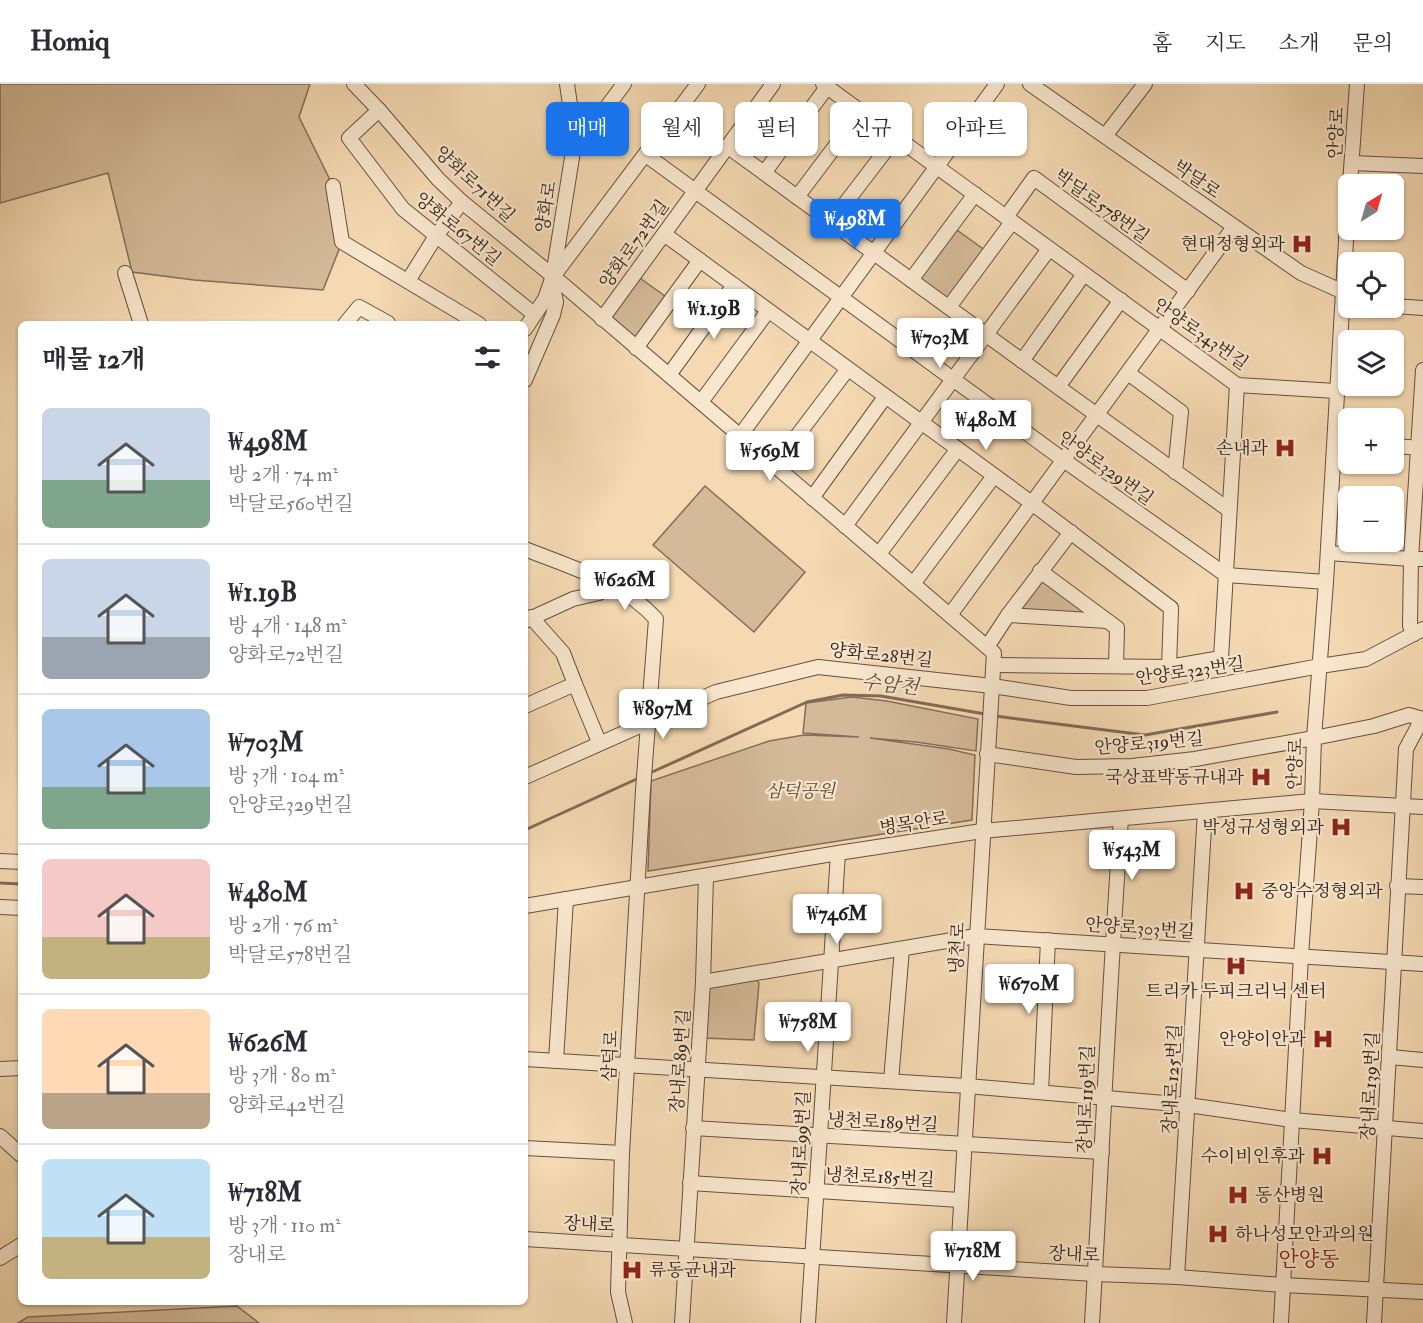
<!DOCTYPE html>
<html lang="ko">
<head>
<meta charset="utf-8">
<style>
	:root { --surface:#fff; --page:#f7f7f7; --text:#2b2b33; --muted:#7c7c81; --line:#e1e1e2; --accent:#1a73e8 }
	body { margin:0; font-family:"IM FELL Double Pica","Noto Serif KR",serif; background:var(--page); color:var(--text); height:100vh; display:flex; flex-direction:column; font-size:22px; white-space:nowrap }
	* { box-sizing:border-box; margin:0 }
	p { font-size:20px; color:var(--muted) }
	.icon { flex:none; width:33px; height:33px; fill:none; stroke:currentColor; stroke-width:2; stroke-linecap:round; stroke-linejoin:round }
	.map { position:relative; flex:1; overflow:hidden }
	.drawer { position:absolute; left:18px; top:237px; width:510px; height:984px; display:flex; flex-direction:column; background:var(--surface); border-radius:9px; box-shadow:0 2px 4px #0004 }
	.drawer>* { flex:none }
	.guide { position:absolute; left:546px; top:18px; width:570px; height:54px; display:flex; gap:12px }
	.needle { width:39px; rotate:37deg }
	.buttons { position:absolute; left:1338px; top:90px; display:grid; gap:12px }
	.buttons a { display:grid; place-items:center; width:66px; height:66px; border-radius:9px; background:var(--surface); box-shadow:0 2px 4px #0004; font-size:30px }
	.price { position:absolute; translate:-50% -51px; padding:0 14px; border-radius:6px; background:#fff; color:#222; font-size:20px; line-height:39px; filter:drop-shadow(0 2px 3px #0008) }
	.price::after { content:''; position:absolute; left:50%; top:36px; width:18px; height:14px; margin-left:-9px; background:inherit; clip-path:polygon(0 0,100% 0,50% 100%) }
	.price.active { background:var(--accent); color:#fff }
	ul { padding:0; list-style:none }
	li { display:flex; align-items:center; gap:18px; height:150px; padding:0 24px }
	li+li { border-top:2px solid var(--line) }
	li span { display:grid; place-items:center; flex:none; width:168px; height:120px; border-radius:9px; color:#555 }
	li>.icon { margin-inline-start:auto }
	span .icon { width:72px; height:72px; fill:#fffc; stroke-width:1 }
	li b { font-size:26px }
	h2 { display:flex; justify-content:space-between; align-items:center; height:72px; padding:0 24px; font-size:26px }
	.pill { padding:0 21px; border-radius:9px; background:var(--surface); box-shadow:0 2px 4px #0004; font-size:21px; line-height:54px }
	.pill.active { background:var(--accent); color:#fff }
	header { display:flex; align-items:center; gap:36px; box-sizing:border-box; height:84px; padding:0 30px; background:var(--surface); border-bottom:2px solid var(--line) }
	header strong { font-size:28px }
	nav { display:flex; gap:33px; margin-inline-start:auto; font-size:21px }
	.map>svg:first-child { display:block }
	.green { fill:#d4ba99; stroke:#846e5b; stroke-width:1.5 }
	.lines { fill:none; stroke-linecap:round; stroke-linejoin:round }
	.stream { stroke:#816b58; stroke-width:3 }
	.minor-casing { stroke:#655042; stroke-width:16 }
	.minor { stroke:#f8e6cd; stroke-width:14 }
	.labels { text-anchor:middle; stroke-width:4.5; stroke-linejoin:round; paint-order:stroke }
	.street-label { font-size:18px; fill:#35231d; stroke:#f8e6cd }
	.poi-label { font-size:18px; fill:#35231d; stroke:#f8e6cd; text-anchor:end }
	.park-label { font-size:18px; font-style:italic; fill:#5d493c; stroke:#f8e6cd }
	.water-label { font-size:20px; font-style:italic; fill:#614d3f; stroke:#f8e6cd }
	.quarter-label { font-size:21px; fill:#7a1f14; stroke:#f8e6cd }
</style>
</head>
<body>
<header>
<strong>Homiq</strong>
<nav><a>홈</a><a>지도</a><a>소개</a><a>문의</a></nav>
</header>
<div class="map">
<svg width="1423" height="1239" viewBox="0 0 1423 1239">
	<rect width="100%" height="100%" fill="#f4d9b2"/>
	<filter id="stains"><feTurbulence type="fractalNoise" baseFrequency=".00333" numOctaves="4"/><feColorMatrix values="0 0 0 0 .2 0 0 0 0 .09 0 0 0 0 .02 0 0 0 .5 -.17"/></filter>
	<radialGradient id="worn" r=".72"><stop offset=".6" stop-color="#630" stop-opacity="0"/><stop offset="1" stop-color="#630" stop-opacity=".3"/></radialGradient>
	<g class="green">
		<path d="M0,0H310L299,33L333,102L342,158L323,206L194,196L132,188L108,89L0,119Z"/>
		<path d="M954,144L986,167L950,217L918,195Z"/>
		<path d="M637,192L669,215L637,259L607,233Z"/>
		<path d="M705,402L805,488L754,548L653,461Z"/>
		<path d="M1044,493L1089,531L1019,527Z"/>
		<path d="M852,613L887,617L978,635L976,667L916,658L870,654L949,665L975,671L972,736L648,787L651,697L769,657L804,651L859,653L803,649L806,619Z"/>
		<path d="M755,894L759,899L754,956L702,954L707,904Z"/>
		<path d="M237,1222L259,1239H18L28,1233Z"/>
	</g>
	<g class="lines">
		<g class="stream">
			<path d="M995,632L1145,651L1277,628"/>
			<path d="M650,689L807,618L843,611L881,612L985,630"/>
			<path d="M525,746L641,693"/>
			<path d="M0,799L21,800"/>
		</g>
		<defs>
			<g id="minor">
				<path d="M354,0L379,26L438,95L462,118L553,192L994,569L954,1239"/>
				<path d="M823,0L1237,301L1336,307"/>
				<path d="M1030,0L1301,189L1348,210"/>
				<path d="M379,26L349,54L403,125L534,230"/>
				<path d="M1105,52L1145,0"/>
				<path d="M575,55L588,48L624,0"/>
				<path d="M727,62L1058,303L1229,426"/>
				<path d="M646,71L1065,377L1226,491L1326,498"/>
				<path d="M1352,79L1423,82"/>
				<path d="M764,89L827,3"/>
				<path d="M1350,100L1357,0"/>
				<path d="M333,102L342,158L479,240"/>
				<path d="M797,113L861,28"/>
				<path d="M1006,133L1034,94L1188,207"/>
				<path d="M831,138L896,53"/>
				<path d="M664,150L1033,420L1171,524L1169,583"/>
				<path d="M125,189L141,240"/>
				<path d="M555,190L698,0"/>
				<path d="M911,196L975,110"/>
				<path d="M408,197L436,152L462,118"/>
				<path d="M1394,222L1423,224"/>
				<path d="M949,223L1012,138"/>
				<path d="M602,235L773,0"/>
				<path d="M345,240L359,223L388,239"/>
				<path d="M525,245L545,215L553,192L575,55L567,0"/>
				<path d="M636,264L700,176"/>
				<path d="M1022,277L1084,190"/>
				<path d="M1128,289L1181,328L1175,388"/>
				<path d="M669,291L734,201"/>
				<path d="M525,296L553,231L556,218L552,198"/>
				<path d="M1058,303L1121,216"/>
				<path d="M701,318L768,227"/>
				<path d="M740,352L997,0"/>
				<path d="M1394,362L1423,364"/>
				<path d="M775,381L847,286"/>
				<path d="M812,414L885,313"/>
				<path d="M845,442L1049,165"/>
				<path d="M525,465C570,483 623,498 656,535L643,706L622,1069L618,1208L625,1239"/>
				<path d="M1328,469L1411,475L1423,286"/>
				<path d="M879,470L957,366"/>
				<path d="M1040,487L1117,544L1116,582"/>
				<path d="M913,500L994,392"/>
				<path d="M950,531L1234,143"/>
				<path d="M1008,531L1107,537"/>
				<path d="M531,533L563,569L575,600"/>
				<path d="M525,537L573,515L599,509L611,501"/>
				<path d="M1414,550L1410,542L1411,475H1423"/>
				<path d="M987,563L1008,531L1071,448"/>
				<path d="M994,581L1169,583L1221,574L1237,301"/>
				<path d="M525,622L575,600L599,658"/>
				<path d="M987,670L1076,683L1132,682L1195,675L1314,654L1374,642L1409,631L1423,635"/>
				<path d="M525,693L716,608L818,583L992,602L1071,614H1147L1320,582L1366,575L1423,545"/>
				<path d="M0,777L21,778"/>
				<path d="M1397,802L1423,803"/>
				<path d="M525,822L838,769L982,747L1312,717L1423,723"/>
				<path d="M0,823L21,824"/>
				<path d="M703,898L976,852L1423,880"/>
				<path d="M1390,973L1423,976"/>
				<path d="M525,975L967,1002L1188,1021L1292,1036L1423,1047"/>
				<path d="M556,977L566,815"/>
				<path d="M0,985L21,984"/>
				<path d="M891,997L902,865"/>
				<path d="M1041,1008L1048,856"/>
				<path d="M693,1044L1102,1068"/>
				<path d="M0,1052L21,1071"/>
				<path d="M525,1064L622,1069"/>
				<path d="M690,1099L960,1116"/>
				<path d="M525,1155L1095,1190L1177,1193L1283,1201L1423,1208"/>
				<path d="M0,1174L21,1161"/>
				<path d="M1177,1193L1205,727"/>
				<path d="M682,1239L703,898L706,792"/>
				<path d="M808,1239L838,769"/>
				<path d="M1092,1239C1102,1071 1109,903 1121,735"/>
				<path d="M1281,1239L1301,872L1312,717L1314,654L1326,498L1348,123"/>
				<path d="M1374,1239L1406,665L1422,635"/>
			</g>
		</defs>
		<use href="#minor" class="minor-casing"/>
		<use href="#minor" class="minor"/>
	</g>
	<defs>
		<symbol id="hospital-bare" viewBox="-9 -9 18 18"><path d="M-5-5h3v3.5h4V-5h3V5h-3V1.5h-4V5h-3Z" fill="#8f2418" stroke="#f8e6cd" stroke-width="2.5" paint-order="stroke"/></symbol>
	</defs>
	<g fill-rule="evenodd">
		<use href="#hospital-bare" x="1287" y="145" width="30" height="30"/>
		<use href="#hospital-bare" x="1270" y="349" width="30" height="30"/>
		<use href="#hospital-bare" x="1246" y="678" width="30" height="30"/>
		<use href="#hospital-bare" x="1326" y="728" width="30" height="30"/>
		<use href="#hospital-bare" x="1229" y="792" width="30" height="30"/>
		<use href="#hospital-bare" x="1221" y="867" width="30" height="30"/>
		<use href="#hospital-bare" x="1308" y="940" width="30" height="30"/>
		<use href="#hospital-bare" x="1307" y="1057" width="30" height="30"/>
		<use href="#hospital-bare" x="1223" y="1096" width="30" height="30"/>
		<use href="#hospital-bare" x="1203" y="1135" width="30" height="30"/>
		<use href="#hospital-bare" x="617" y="1171" width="30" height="30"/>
	</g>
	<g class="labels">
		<g class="street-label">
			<text transform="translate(1336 49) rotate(-87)" y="6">안양로</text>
			<text transform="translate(1197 95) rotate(35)" y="6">박달로</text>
			<text transform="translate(475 100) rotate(43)" y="6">양화로71번길</text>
			<text transform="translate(1102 122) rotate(36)" y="6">박달로578번길</text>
			<text transform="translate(546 123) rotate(-81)" y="6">양화로</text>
			<text transform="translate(458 145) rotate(39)" y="6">양화로67번길</text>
			<text transform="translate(634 160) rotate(-54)" y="6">양화로72번길</text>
			<text transform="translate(1201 250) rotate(35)" y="6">안양로343번길</text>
			<text transform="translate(1106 384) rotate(36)" y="6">안양로329번길</text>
			<text transform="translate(881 571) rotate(6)" y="6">양화로28번길</text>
			<text transform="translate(1190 587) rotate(-8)" y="6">안양로323번길</text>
			<text transform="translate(1149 659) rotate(-5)" y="6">안양로319번길</text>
			<text transform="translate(1295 680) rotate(-88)" y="6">안양로</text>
			<text transform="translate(914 739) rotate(-9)" y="6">병목안로</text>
			<text transform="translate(1140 844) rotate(4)" y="6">안양로303번길</text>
			<text transform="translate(957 864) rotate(-87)" y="6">냉천로</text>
			<text transform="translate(610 972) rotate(-87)" y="6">삼덕로</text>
			<text transform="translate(680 977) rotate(-86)" y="6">장내로89번길</text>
			<text transform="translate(1172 995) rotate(-87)" y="6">장내로125번길</text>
			<text transform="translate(1370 1002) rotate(-87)" y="6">장내로139번길</text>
			<text transform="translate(1086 1015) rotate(-88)" y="6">장내로119번길</text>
			<text transform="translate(883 1038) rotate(3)" y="6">냉천로189번길</text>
			<text transform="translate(801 1059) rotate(-87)" y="6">장내로99번길</text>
			<text transform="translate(880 1093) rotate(3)" y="6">냉천로185번길</text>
			<text transform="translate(589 1140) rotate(3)" y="6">장내로</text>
			<text transform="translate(1074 1170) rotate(3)" y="6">장내로</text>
		</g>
		<g class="poi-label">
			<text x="1285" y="166">현대정형외과</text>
			<text x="1268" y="370">손내과</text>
			<text x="1244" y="699">국상표박동규내과</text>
			<text x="1324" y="749">박성규성형외과</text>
			<text x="1261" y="813" text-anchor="start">중앙수정형외과</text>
			<text x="1236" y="913" text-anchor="middle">트리카 두피크리닉 센터</text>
			<text x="1306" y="961">안양이안과</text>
			<text x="1305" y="1078">수이비인후과</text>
			<text x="1255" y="1117" text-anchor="start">동산병원</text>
			<text x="1235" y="1156" text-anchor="start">하나성모안과의원</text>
			<text x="649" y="1192" text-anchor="start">류동균내과</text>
		</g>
		<g class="park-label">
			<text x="800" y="713">삼덕공원</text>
		</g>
		<g class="water-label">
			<text transform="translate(890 600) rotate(6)" y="7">수암천</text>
		</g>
		<g class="quarter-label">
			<text x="1309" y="1182">안양동</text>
		</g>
	</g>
	<rect width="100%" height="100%" filter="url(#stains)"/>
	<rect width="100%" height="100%" fill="url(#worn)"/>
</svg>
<div class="buttons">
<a><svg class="needle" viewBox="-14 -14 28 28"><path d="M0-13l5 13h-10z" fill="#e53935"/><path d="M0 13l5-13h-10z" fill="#7c7c81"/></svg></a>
<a><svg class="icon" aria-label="locate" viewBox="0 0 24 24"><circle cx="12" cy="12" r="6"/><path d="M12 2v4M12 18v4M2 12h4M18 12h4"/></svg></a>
<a><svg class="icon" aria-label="layers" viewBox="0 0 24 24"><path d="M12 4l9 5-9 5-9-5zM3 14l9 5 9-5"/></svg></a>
<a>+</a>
<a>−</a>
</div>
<b class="price active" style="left:855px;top:166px">₩498M</b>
<b class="price" style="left:714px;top:256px">₩1.19B</b>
<b class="price" style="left:940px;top:285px">₩703M</b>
<b class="price" style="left:986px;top:367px">₩480M</b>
<b class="price" style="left:770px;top:398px">₩569M</b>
<b class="price" style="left:625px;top:527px">₩626M</b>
<b class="price" style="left:663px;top:656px">₩897M</b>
<b class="price" style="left:1132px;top:797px">₩543M</b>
<b class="price" style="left:837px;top:861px">₩746M</b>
<b class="price" style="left:1029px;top:931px">₩670M</b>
<b class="price" style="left:808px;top:969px">₩758M</b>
<b class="price" style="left:973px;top:1198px">₩718M</b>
<div class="guide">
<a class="pill active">매매</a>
<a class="pill">월세</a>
<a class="pill">필터</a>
<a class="pill">신규</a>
<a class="pill">아파트</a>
</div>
<section class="drawer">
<h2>매물 12개<svg class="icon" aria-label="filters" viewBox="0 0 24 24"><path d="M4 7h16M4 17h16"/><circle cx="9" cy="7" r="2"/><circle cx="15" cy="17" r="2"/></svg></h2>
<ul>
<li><span style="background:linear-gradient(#c9d6e8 60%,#7fa58c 0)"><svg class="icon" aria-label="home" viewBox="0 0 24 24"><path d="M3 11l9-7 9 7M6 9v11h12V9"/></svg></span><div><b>₩498M</b><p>방 2개 · 74 m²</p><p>박달로560번길</p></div></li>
<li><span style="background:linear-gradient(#c9d6e8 65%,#9aa5b1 0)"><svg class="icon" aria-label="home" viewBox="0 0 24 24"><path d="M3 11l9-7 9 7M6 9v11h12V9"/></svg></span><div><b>₩1.19B</b><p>방 4개 · 148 m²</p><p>양화로72번길</p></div></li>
<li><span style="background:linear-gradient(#a9c7e8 65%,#7fa58c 0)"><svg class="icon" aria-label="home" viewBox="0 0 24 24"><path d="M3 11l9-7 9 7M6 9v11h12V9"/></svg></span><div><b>₩703M</b><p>방 3개 · 104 m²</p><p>안양로329번길</p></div></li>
<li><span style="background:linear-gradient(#f6c9c9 65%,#c2b280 0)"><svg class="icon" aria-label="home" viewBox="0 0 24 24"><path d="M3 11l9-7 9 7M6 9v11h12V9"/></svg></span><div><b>₩480M</b><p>방 2개 · 76 m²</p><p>박달로578번길</p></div></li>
<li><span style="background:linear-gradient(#ffd9b3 70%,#b9a48a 0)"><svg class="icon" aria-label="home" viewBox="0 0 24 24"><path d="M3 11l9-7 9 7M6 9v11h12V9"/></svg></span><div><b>₩626M</b><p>방 3개 · 80 m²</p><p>양화로42번길</p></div></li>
<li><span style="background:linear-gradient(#bfe0f5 65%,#c2b280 0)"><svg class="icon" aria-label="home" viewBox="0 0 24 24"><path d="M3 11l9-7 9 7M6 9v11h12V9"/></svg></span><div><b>₩718M</b><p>방 3개 · 110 m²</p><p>장내로</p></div></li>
</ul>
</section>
</div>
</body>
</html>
